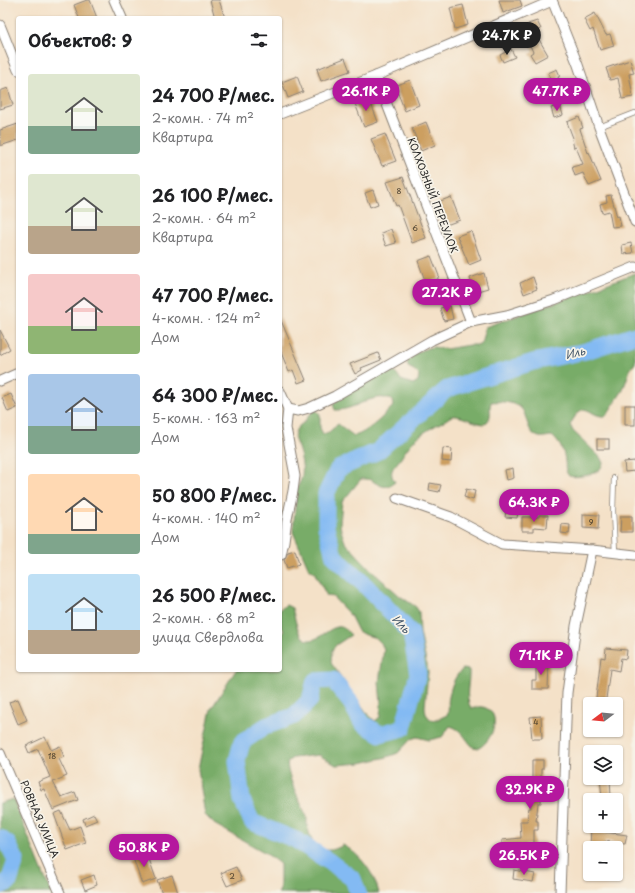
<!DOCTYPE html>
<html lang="ru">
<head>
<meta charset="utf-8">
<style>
	:root { --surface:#fff; --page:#f2f2f2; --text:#202124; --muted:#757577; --accent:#b5179e }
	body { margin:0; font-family:"Playpen Sans",sans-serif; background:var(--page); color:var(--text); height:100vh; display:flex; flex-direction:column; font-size:15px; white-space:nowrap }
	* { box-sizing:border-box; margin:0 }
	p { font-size:13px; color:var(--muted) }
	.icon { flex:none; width:22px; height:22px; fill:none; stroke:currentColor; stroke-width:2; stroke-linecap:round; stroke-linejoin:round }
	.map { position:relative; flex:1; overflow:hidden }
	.details { position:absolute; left:16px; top:16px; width:266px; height:656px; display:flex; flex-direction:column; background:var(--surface); border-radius:4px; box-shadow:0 1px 3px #0004 }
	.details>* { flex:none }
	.needle { width:26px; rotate:254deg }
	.fabs { position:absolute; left:583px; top:697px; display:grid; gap:8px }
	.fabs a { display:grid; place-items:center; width:40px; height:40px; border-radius:4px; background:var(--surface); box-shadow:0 1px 3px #0004; font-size:20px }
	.price { position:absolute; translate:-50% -34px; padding:0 9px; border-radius:14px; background:var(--accent); color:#fff; font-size:13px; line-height:26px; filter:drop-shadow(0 1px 2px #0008) }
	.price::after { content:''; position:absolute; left:50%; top:24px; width:12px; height:9px; margin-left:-6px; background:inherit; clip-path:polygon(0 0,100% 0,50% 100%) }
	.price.selected { background:#222; color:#fff }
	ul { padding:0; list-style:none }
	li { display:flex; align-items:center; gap:12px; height:100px; padding:0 12px }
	li span { display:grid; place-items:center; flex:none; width:112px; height:80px; border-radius:4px; color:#555 }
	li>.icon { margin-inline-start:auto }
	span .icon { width:48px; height:48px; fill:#fffc; stroke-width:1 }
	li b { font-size:17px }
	h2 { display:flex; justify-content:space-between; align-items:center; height:48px; padding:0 12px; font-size:17px }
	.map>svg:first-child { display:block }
	.forest { fill:#78ac68; stroke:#4a6442 }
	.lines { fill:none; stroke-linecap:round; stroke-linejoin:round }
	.river { stroke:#83baf3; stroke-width:17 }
	.building { fill:#cc9f61 }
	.lane-casing { stroke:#887e72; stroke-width:6 }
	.street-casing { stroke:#887e72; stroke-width:11 }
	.lane { stroke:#fff; stroke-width:4.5 }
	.street { stroke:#fff; stroke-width:9 }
	.labels { text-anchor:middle; stroke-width:3.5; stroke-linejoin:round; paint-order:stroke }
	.number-label { font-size:8px; fill:#483d2d }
	.street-label { font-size:10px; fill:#1c1c1c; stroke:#f7f3e8 }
	.water-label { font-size:11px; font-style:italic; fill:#405367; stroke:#f7f3e8 }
</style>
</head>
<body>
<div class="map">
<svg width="635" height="893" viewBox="0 0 635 893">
	<rect width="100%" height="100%" fill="#f7f3e8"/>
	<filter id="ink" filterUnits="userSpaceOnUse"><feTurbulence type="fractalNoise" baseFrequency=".025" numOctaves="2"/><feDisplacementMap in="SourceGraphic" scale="8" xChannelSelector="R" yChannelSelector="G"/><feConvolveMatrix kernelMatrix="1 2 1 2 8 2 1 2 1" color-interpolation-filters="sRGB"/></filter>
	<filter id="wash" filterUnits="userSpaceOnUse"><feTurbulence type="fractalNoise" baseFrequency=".012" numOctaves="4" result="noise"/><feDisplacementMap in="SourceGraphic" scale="16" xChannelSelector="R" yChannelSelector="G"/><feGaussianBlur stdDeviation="0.9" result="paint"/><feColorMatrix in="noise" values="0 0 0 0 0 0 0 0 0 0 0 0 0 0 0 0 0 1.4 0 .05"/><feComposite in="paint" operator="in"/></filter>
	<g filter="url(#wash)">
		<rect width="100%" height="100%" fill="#f4e1c8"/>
		<g class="forest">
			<path d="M635,273V363L630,370L623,390L606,416C588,418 586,395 570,425L573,431L600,457L603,463C602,465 602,467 600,469C595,475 576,478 569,476C564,469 566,468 565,461C564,451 560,443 552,436C548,436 543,438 539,437C526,434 528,415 521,408C515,402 499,401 491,402C488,411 494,416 485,424C475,424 459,414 452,416C449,417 445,421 442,422C422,433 413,438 401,458C395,467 387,470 395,482C386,489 383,487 374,482C371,479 366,479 361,479L342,502L340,524L341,530L345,542L374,573L400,596L416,607L419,612L420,632L428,672L425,707L426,714L430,719L436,720L447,715C450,708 447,704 449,697C451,686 455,675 463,669L469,670C470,683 464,696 471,708C475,708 480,706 483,707C504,713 492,741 479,748L473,747C465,739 462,729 450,726L442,737L429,740L417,737L411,739L398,753L387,757L361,763L336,765L319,755L293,758C291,759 289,760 288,762C284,771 303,808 307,817C305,839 321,860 343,845C361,855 374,873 379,893H278L280,890V864L264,852L214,824L205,815L198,769L211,709L236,670H280V638L284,630L280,626V609L286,605L292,608C294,615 296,625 299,632C311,654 328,624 341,627C345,628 348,632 351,635L336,645L332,650L331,663L367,713L375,721L380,717L381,704L379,682L384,649L381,643L376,638L363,634L358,631L350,615L333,597L327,596L314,572L309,569L293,532L297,487C306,476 302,460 298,448C296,442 293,438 295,433C296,428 299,426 303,423C308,418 309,413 316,410L320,414V428L323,434L329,432L338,424L354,436C367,433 384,416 393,406L392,400C372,391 356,411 335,410L333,404L337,400L385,368L397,374L401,380L413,384L418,381L419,375L414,370L408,367L407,362L416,353L428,348L433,347L446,349L469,345H481L485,327L577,295Z"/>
			<path d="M13,799L51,893H0V803Z"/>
		</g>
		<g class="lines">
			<g class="river">
				<path d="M0,838L8,844L16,860L9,882L0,886"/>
				<path d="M358,893L353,879L330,862L296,840L252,822L242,800L237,761L242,742L266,726L294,716L310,700L315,681L333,680L351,703L362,723L380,734L403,728L418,674L411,633L365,585L334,556L326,527V494L338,469L378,451L447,389L533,362L586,351L635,335"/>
			</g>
		</g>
		<g id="blocks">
			<g class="building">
				<path d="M87,0H90L97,18H79L74,5Z"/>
				<path d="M210,0H219L225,18H215Z"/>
				<path d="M499,0H520L522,6L503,13Z"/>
				<path d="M463,5L468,25L455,29L450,8Z"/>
				<path d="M595,13L606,35L610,34L614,46L600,50L593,29L590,31L584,19Z"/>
				<path d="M537,21L541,29L532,32L528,24Z"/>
				<path d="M537,36L548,55L535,62L530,54L533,52L528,41Z"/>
				<path d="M511,49L515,57L503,62L500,55Z"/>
				<path d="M345,58L350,71L321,81L317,69Z"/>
				<path d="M630,60L634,73L629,74L633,97L622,99L618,78L610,80L606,68Z"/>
				<path d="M557,69L560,76L558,77L561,86L555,89L548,73Z"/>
				<path d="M297,76L303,92L288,98L282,82Z"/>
				<path d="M410,80L419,105L405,111L395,86Z"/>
				<path d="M8,88L13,105L0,109V91Z"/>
				<path d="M368,96L378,122L364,127L354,101Z"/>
				<path d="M560,105L563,115L554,118L551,108Z"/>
				<path d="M579,117L583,128L580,129L588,153L589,152L601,181L589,186L583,173L575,176L572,167L583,164L576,147L574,148L572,139L573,138L567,122Z"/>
				<path d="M426,122L435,145L421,151L412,128Z"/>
				<path d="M18,124V140L0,146V130Z"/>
				<path d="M385,134L396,161L382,166L371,139Z"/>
				<path d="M403,177L426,238L412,243L398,205L396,206L387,182Z"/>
				<path d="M373,190L378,204L370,207L365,193Z"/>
				<path d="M611,195L617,217L619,216L621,226L612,227L609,211L602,213L600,204L607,202L606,196Z"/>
				<path d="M451,197L460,220L446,225L438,202Z"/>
				<path d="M391,229L396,243L386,246L381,233Z"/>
				<path d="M471,231L481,260L469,265L457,236Z"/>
				<path d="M631,243L633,253L623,254L622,245Z"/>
				<path d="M431,256L439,276L438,277V279L426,283L418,261Z"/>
				<path d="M484,273L488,288L474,292L470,278Z"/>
				<path d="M533,277L537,289L524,294L520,283Z"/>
				<path d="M450,306L453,319L444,321L440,308Z"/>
				<path d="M280,318L306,380L298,383L293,370L289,372L280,350Z"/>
				<path d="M0,330L10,349L0,355Z"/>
				<path d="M378,353L381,360L361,368L362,370L355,374L350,364Z"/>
				<path d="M11,394L17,408L8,412L2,398Z"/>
				<rect x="625" y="405" width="10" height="20"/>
				<rect x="597" y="439" width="12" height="10"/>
				<path d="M443,448L452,449L451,462L442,461Z"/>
				<path d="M635,461V471L625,472L624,462Z"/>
				<path d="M513,468L514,478L507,480L505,470Z"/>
				<path d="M430,483L441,485L439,492L429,490Z"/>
				<path d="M466,489L475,491L473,500L464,497Z"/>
				<path d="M508,498L520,500L517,518L505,517Z"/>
				<path d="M583,514L599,515L598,529L583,528Z"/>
				<path d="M539,515H548L547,528L534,527V531H522V517H539Z"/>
				<path d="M621,516H632V532H620Z"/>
				<path d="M562,524L570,525L569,534L561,533Z"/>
				<path d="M295,550L299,564L287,568L284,560L288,552Z"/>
				<path d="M606,648L627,650L626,659L621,658L619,671L610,669L606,699L596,698L601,657L605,658Z"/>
				<path d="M536,662H549L548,689H532V680H536Z"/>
				<path d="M18,699L27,720L18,724L9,702Z"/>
				<path d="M541,716L542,739H532L530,717Z"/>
				<path d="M45,737L51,750L60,746L64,757L59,759L67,776L53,782L61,797L75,792L78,800L53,810L44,789L41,790L38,782L50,777L38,749L29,753L26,746Z"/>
				<path d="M532,760H543V769H541V803H538L536,821H538V830H534V845L502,846V840L521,838L520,821H527L529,808H531L529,782H532Z"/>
				<path d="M600,778H610L611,797L602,798Z"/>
				<path d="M61,811L70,830L80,826L86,843L67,850L54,814Z"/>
				<path d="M94,814L97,820L85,825L83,819Z"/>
				<path d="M591,826H605V832L627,835L625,844L605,841L604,848H590Z"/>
				<path d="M147,853L156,879L142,884L133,858Z"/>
				<path d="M236,867L242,880L227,886L221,873Z"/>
				<path d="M514,870L535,874L533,882L513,879Z"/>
				<path d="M94,875L97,885L85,890L81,880Z"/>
				<path d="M172,875L178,893H162L157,880Z"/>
			</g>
		</g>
	</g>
	<g filter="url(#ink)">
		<use href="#blocks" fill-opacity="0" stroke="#887e72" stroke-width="1"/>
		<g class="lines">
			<defs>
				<g id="lane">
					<path d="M599,127L635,113"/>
					<path d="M614,478L613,511L615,553"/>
				</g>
				<g id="street">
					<path d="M114,0L122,18"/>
					<path d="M552,0L578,65L599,127L635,222"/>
					<path d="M0,25L18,70"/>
					<path d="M376,76L471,322"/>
					<path d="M280,114L376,76L552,1"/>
					<path d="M0,381L18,373"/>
					<path d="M280,391L288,409L286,428L295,476L293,491L287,519L284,541L281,555"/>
					<path d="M288,409L298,411L309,408L335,396L432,340L471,322L507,315L554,300L635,267"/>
					<path d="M397,498L451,517L502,544L592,550L635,555"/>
					<path d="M0,753L60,893"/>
					<path d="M560,893L567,693L576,626L592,550"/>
				</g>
			</defs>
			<use href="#lane" class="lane-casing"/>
			<use href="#street" class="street-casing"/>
			<use href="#lane" class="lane"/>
			<use href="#street" class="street"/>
		</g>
	</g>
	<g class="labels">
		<g class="number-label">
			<text x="399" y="194">8</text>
			<text x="415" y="231">6</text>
			<text x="591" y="525">9</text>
			<text x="536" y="725">4</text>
			<text x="52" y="759">18</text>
			<text x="232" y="879">2</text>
		</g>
		<g class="street-label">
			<text transform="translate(433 195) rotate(69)" y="4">КОЛХОЗНЫЙ ПЕРЕУЛОК</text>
			<text transform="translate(40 819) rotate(67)" y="4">РОВНАЯ УЛИЦА</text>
		</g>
		<g class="water-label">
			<text transform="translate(575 353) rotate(-13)" y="4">Иль</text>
			<text transform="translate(401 624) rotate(47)" y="4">Иль</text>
		</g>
	</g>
</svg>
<div class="fabs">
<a><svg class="needle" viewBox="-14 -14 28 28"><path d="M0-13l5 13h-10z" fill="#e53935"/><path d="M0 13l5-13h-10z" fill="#757577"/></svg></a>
<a><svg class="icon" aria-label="layers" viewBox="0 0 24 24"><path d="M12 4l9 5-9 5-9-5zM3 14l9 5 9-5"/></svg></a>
<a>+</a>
<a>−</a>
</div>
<b class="price selected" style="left:507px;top:56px">24.7K ₽</b>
<b class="price" style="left:366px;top:112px">26.1K ₽</b>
<b class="price" style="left:557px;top:112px">47.7K ₽</b>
<b class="price" style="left:447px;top:313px">27.2K ₽</b>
<b class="price" style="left:534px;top:523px">64.3K ₽</b>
<b class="price" style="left:541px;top:676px">71.1K ₽</b>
<b class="price" style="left:530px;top:810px">32.9K ₽</b>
<b class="price" style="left:144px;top:868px">50.8K ₽</b>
<b class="price" style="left:524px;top:876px">26.5K ₽</b>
<section class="details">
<h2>Объектов: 9<svg class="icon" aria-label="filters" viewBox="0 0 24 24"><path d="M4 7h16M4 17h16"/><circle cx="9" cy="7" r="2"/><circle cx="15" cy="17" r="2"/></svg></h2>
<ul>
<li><span style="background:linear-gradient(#dfe7d0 65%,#7fa58c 0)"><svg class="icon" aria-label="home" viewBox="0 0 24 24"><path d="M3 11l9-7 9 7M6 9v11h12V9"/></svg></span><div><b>24 700 ₽/мес.</b><p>2-комн. · 74 m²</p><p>Квартира</p></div></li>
<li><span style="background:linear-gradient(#dfe7d0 65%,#b9a48a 0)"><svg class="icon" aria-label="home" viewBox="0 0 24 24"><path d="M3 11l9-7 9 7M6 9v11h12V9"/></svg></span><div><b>26 100 ₽/мес.</b><p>2-комн. · 64 m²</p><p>Квартира</p></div></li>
<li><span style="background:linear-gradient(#f6c9c9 65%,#8fb573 0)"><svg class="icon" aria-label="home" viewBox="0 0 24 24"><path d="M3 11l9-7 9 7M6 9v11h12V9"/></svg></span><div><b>47 700 ₽/мес.</b><p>4-комн. · 124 m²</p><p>Дом</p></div></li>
<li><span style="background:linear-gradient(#a9c7e8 65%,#7fa58c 0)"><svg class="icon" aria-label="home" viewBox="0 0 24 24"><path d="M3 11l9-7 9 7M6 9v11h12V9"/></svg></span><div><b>64 300 ₽/мес.</b><p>5-комн. · 163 m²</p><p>Дом</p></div></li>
<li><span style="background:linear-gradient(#ffd9b3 75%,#7fa58c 0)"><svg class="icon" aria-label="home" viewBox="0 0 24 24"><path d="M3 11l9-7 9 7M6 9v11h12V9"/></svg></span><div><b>50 800 ₽/мес.</b><p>4-комн. · 140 m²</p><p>Дом</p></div></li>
<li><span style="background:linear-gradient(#bfe0f5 70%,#b9a48a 0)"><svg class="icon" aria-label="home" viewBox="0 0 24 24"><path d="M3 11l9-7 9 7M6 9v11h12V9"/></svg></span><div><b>26 500 ₽/мес.</b><p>2-комн. · 68 m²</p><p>улица Свердлова</p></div></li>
</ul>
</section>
</div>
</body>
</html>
